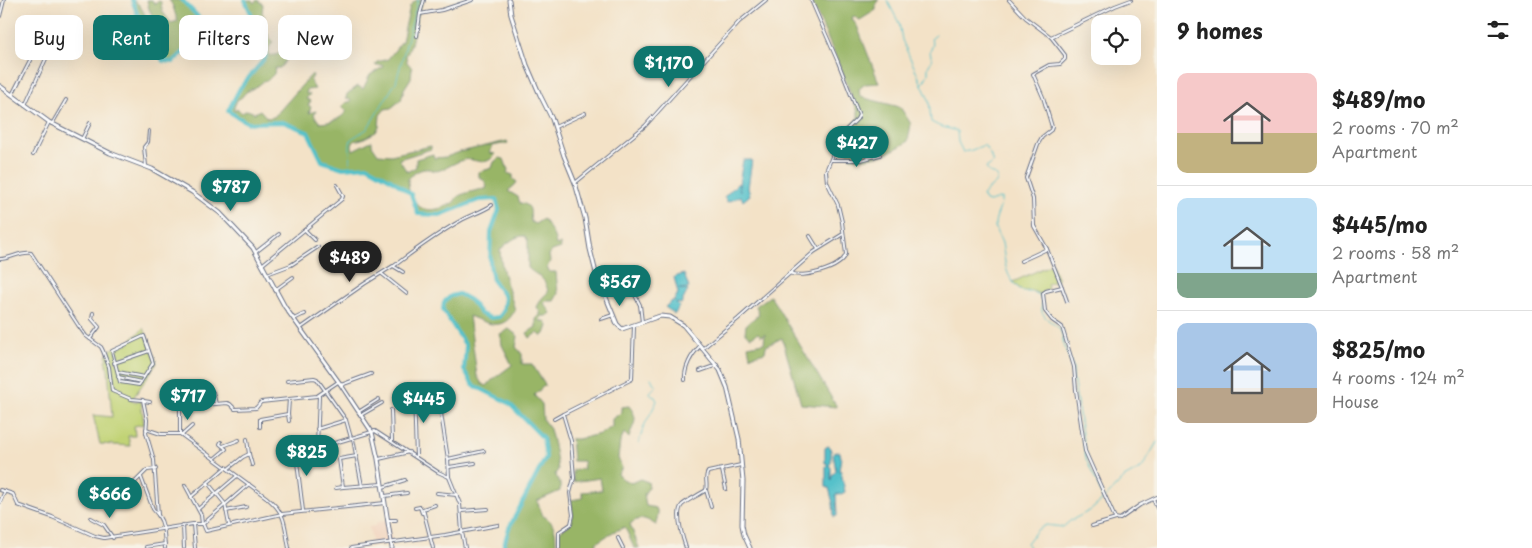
<!DOCTYPE html>
<html lang="en">
<head>
<meta charset="utf-8">
<style>
	:root { --surface:#fff; --page:#f2f2f2; --text:#222; --muted:#767676; --line:#e0e0e0; --accent:#0f766e }
	body { margin:0; font-family:"Playpen Sans",sans-serif; background:var(--page); color:var(--text); height:100vh; display:flex; flex-direction:column; font-size:19px; white-space:nowrap }
	* { box-sizing:border-box; margin:0 }
	p { font-size:16px; color:var(--muted) }
	.icon { flex:none; width:28px; height:28px; fill:none; stroke:currentColor; stroke-width:2; stroke-linecap:round; stroke-linejoin:round }
	.map { position:relative; flex:1; overflow:hidden }
	.panel { display:flex; flex-direction:column; background:var(--surface); width:375px }
	.panel>* { flex:none }
	.banner { position:absolute; left:15px; top:15px; width:475px; height:45px; display:flex; gap:10px }
	.fabs { position:absolute; left:1091px; top:15px; display:grid; gap:10px }
	.fabs a { display:grid; place-items:center; width:50px; height:50px; border-radius:10px; background:var(--surface); box-shadow:0 5px 20px #0002; font-size:25px }
	.price { position:absolute; translate:-50% -42px; padding:0 11px; border-radius:18px; background:var(--accent); color:#fff; font-size:16px; line-height:32px; filter:drop-shadow(0 1px 2px #0008) }
	.price::after { content:''; position:absolute; left:50%; top:30px; width:15px; height:11px; margin-left:-8px; background:inherit; clip-path:polygon(0 0,100% 0,50% 100%) }
	.price.on { background:#222; color:#fff }
	ul { padding:0; list-style:none }
	li { display:flex; align-items:center; gap:15px; height:125px; padding:0 20px }
	li+li { border-top:1px solid var(--line) }
	li span { display:grid; place-items:center; flex:none; width:140px; height:100px; border-radius:10px; color:#555 }
	li>.icon { margin-inline-start:auto }
	span .icon { width:60px; height:60px; fill:#fffc; stroke-width:1 }
	li b { font-size:21px }
	h2 { display:flex; justify-content:space-between; align-items:center; height:60px; padding:0 20px; font-size:21px }
	.tag { padding:0 18px; border-radius:10px; background:var(--surface); box-shadow:0 5px 20px #0002; font-size:18px; line-height:45px }
	.tag.on { background:var(--accent); color:#fff }
	main { display:flex; flex:1; min-height:0 }
	.map>svg:first-child { display:block }
	.built { fill:#f2d4be }
	.green { fill:#c1d375; stroke:#6e816a }
	.forest { fill:#98b566; stroke:#5a7262 }
	.water { fill:#54c1ca; stroke:#387894 }
	.lines { fill:none; stroke-linecap:round; stroke-linejoin:round }
	.stream { stroke:#54c1ca; stroke-width:1 }
	.river { stroke:#54c1ca; stroke-width:4 }
	.minor-tunnel { stroke:#c8beb2; stroke-width:2; stroke-dasharray:2 1; stroke-linecap:butt }
	.minor-casing { stroke:#676e83; stroke-width:4 }
	.tertiary-casing { stroke:#676e83; stroke-width:5 }
	.minor { stroke:#fff; stroke-width:2 }
	.tertiary { stroke:#fff; stroke-width:3 }
</style>
</head>
<body>
<main>
<div class="map">
<svg width="1157" height="548" viewBox="0 0 1157 548">
	<rect width="100%" height="100%" fill="#f7f3e8"/>
	<filter id="ink" filterUnits="userSpaceOnUse"><feTurbulence type="fractalNoise" baseFrequency=".02" numOctaves="2"/><feDisplacementMap in="SourceGraphic" scale="10" xChannelSelector="R" yChannelSelector="G"/><feConvolveMatrix kernelMatrix="1 2 1 2 8 2 1 2 1" color-interpolation-filters="sRGB"/></filter>
	<filter id="wash" filterUnits="userSpaceOnUse"><feTurbulence type="fractalNoise" baseFrequency=".0096" numOctaves="4" result="noise"/><feDisplacementMap in="SourceGraphic" scale="20" xChannelSelector="R" yChannelSelector="G"/><feGaussianBlur stdDeviation="1.12" result="paint"/><feColorMatrix in="noise" values="0 0 0 0 0 0 0 0 0 0 0 0 0 0 0 0 0 1.4 0 .05"/><feComposite in="paint" operator="in"/></filter>
	<g filter="url(#wash)">
		<rect width="100%" height="100%" fill="#f3e2c7"/>
		<path class="built" d="M388,520L392,543L373,545L369,527L375,526V523Z"/>
		<g class="green">
			<path d="M1052,264L1058,280L1047,284L1048,289L1042,292L1041,297L1040,294L1032,291H1022L1013,282Z"/>
			<path d="M144,328L157,363L131,401H141L144,424L134,426L135,436H128L130,446L100,444L93,415L112,417L108,370L105,360L108,359L106,355L112,349L128,343Z"/>
		</g>
		<g class="forest">
			<path d="M132,0C142,3 144,17 152,25L157,24L149,9L147,0H152L155,4L159,1L161,2L162,11L171,23L178,21C174,14 175,7 169,0H182L203,22L205,41H196L173,62L163,61L141,23Z"/>
			<path d="M244,0H252L254,3L257,0L263,4L262,13L265,17L262,18L269,37L273,41L269,48V55C278,57 283,50 287,44L282,39L286,36L295,41L292,42L293,44L290,46L288,49L289,56L280,68H275L274,74L267,81L264,80C259,88 246,89 242,97L237,100L234,107V111L238,109L242,113L247,110L255,113L260,110L267,118L274,117L312,74L313,76L310,81L315,89L307,90L306,94H310L306,99L311,101L308,105L311,107L309,113L316,111L314,115L320,123C331,122 340,120 347,111L341,107L345,103L352,101L346,98L347,94L358,86L363,89L370,75L383,67L382,65H375L377,62L388,59L402,41L410,6L416,0H423L417,18L411,44L406,56L407,62L412,68L411,78L404,89L401,100L391,108L385,109L380,115L379,126L376,132L362,139L354,141L352,145L353,150L369,142L372,141V145L378,154L391,155L431,146V149L399,159L407,172L416,167V159L433,154L434,158L446,157L460,152L507,141L508,143L492,146L490,153L496,154C484,169 475,157 463,160C455,162 448,168 440,170C436,172 433,170 429,169C420,168 414,173 408,179L409,192L368,166L343,168L322,161L308,132L283,122L248,123L228,111L240,88L266,57L252,16Z"/>
			<path d="M811,0H879L876,3V10L860,20L853,16L852,19L857,26L879,83L865,84L859,89L860,97L900,107L911,124L908,141C892,153 870,161 850,158L841,135L858,118V112L841,69Z"/>
			<path d="M499,158L504,159L508,170L507,173L513,175V179L517,182L515,185L508,191L518,197L520,203C534,205 529,213 531,222L535,224L543,219C549,227 555,235 556,245L560,244L561,248L552,251L549,255L550,261L547,268L550,272H556L558,294L554,301H546L544,303L551,313L547,316H543L540,319V321H545L548,326L545,334L541,336L538,333L535,334L530,338L527,333L536,327V319L540,315V312L537,307L542,298L548,292C545,276 538,277 528,268V241L525,236C516,235 506,244 500,250C501,271 509,290 515,310C503,333 487,323 469,316L477,376L482,384L487,386L492,380L512,365L502,345L500,334L509,329L518,336L516,347L522,354V364H532L545,385L534,395L542,404L543,420L550,429L555,450L558,470L555,474L560,484V491L537,501L543,516C556,522 556,534 556,547L553,548H505L510,529L547,458L545,439L510,403L473,385L464,370L466,346L443,310C445,294 457,290 470,300C475,305 477,312 483,315C489,318 493,318 499,317L503,312L505,297L493,281L490,264L491,232L499,211L496,199L479,200L440,215L418,214L411,194C413,198 416,204 420,207C428,213 446,208 454,202C456,200 456,197 459,196C464,193 481,189 486,189C488,183 484,180 479,177V172L492,168L494,162Z"/>
			<path d="M770,296L776,305L837,407L801,404L782,338L766,346L765,352L750,356L748,346L764,343L765,334L761,336L758,333L751,337L745,333L746,325L759,314L756,306Z"/>
			<path d="M629,406C640,420 633,423 629,438L624,433L620,442L618,458L622,468L618,474L623,479L631,483L640,479L648,482L649,487L644,494L646,506L656,508L658,513L656,525C645,518 641,516 630,524L639,548H634L625,527L613,532L596,543L597,548H588L586,545L581,548H559V532L571,523L573,515L571,500L583,498L582,492L602,490L600,478L573,482V470L584,469L583,461H573L571,438L572,439H578L600,434L612,427V419L621,413V407Z"/>
		</g>
		<g class="water">
			<path d="M743,160H752L748,188L750,195L743,201L741,196L727,202L724,197L738,183L740,191L739,184Z"/>
			<path d="M684,274L689,288L679,289L688,290L681,304L676,303L679,306L675,314H673L672,312L665,307L672,301H674L678,293L674,277Z"/>
			<path d="M828,446L831,448V463L829,465L831,468V480L833,474L836,471L833,453L836,452H840L841,457L839,471H841L845,492L841,494H836L837,516L834,517L833,503L829,488L826,487V466H827V463H825V448Z"/>
		</g>
		<g class="lines">
			<g class="stream">
				<path d="M887,0L899,23L902,40L929,100L931,122L939,126L957,131L958,142L963,152L972,150L984,145L990,154L993,163L986,168L990,173L997,176V182L982,195L985,201L990,202L1001,198C1002,209 995,215 995,225C995,231 1000,238 1002,243C1006,265 1004,277 1023,292H1032L1039,295L1042,303V312L1046,318L1059,328L1062,334L1064,346L1073,367V377L1086,459L1100,490L1103,500"/>
				<path d="M922,85L928,74V67L932,60L930,52L933,44L931,39L936,35"/>
				<path d="M350,167C352,156 348,150 351,139L367,129L396,82L418,0"/>
				<path d="M639,443L643,428L657,401L655,397L652,396L650,393L651,391L657,385L654,384L651,378"/>
				<path d="M1106,497L1124,478L1142,468L1157,442"/>
				<path d="M1029,548L1027,543L1037,530L1046,525L1063,527L1070,521L1091,510L1105,498"/>
			</g>
			<g class="river">
				<path d="M132,0L141,23L163,61L173,62L195,41H205L203,22L182,0"/>
				<path d="M245,0L252,16L266,57L240,88L228,111L248,123L283,122L308,132L322,161L343,168L367,166L392,180L411,194L418,214L440,215L479,200L496,199L499,210L491,232L490,264L493,281L505,297L503,312L499,317L491,318L481,314L470,300L459,294L451,296L444,302L443,310L466,346L464,370L473,385L509,403L543,438L546,457L509,528L503,548"/>
			</g>
		</g>
	</g>
	<g filter="url(#ink)">
		<g class="lines">
			<path class="minor-tunnel" d="M113,366L114,365"/>
			<defs>
				<g id="minor">
					<path d="M1009,0L1026,18L1051,37L1115,6L1131,0"/>
					<path d="M420,14L424,0"/>
					<path d="M0,16L4,0"/>
					<path d="M417,36L420,14L442,10L472,0"/>
					<path d="M1051,37L1065,55V59L1060,64L1049,65L1033,74L1043,97L1052,127L1051,130L1042,137L1038,144L1026,178L1033,199L1034,226L1047,249L1062,287L1046,291L1043,293L1045,311L1052,320L1062,327L1074,367L1076,390L1085,451L1115,518L1120,519L1140,505L1157,497"/>
					<path d="M54,41L60,26"/>
					<path d="M49,53L52,52L62,54L74,49"/>
					<path d="M12,95L41,39L43,38L54,41L25,105"/>
					<path d="M52,124L66,100"/>
					<path d="M555,127L585,113"/>
					<path d="M82,139L90,123"/>
					<path d="M33,155L49,122"/>
					<path d="M831,160H861L880,155"/>
					<path d="M146,166L144,147L148,142L149,131"/>
					<path d="M575,183L645,126L739,22L766,0"/>
					<path d="M305,230L315,240"/>
					<path d="M810,236L818,249"/>
					<path d="M256,252L279,234"/>
					<path d="M0,259C10,259 21,251 31,253L78,325L86,336L101,347L103,351L109,367L112,391L131,399L143,400L147,420L146,433L154,460L158,515C165,525 164,536 165,548"/>
					<path d="M1021,261L1047,249"/>
					<path d="M263,264L342,199L343,196L337,185"/>
					<path d="M394,266C415,250 437,234 460,221C470,215 482,212 492,205"/>
					<path d="M789,273C803,279 841,269 846,254L842,222L838,205L827,182L826,171L841,135L857,119L859,115L838,62L811,0"/>
					<path d="M267,274L291,265L318,247"/>
					<path d="M382,274L407,294"/>
					<path d="M605,287L621,276L627,279L640,305L642,322"/>
					<path d="M1062,287L1067,301"/>
					<path d="M275,290L293,277"/>
					<path d="M294,319L302,315L305,314"/>
					<path d="M601,319L613,315"/>
					<path d="M301,328L364,284L393,266L403,272"/>
					<path d="M144,336L153,363L139,385L120,382L112,351Z"/>
					<path d="M90,339L99,327L92,319L93,313"/>
					<path d="M702,349L738,319L814,252L843,234"/>
					<path d="M114,363L149,351"/>
					<path d="M700,371L717,365"/>
					<path d="M118,372L144,377"/>
					<path d="M118,377L141,382"/>
					<path d="M685,380C684,368 691,355 700,346"/>
					<path d="M287,381L314,378L317,379L346,420L351,438"/>
					<path d="M341,385L371,374"/>
					<path d="M414,392L416,457"/>
					<path d="M202,395L213,392L216,404"/>
					<path d="M144,401L150,402"/>
					<path d="M440,407L448,459"/>
					<path d="M391,410L392,441"/>
					<path d="M360,411L379,399"/>
					<path d="M288,414L289,399"/>
					<path d="M361,415L382,403"/>
					<path d="M554,419L563,414"/>
					<path d="M260,427V419L288,414L289,421"/>
					<path d="M146,429L161,434H180L266,497C287,514 284,524 289,548"/>
					<path d="M317,429L346,420"/>
					<path d="M180,434V407L227,403L230,404L235,409L256,408L261,402L317,396L338,382"/>
					<path d="M182,435L192,426"/>
					<path d="M353,439L362,486"/>
					<path d="M223,446L239,440"/>
					<path d="M317,446L319,396"/>
					<path d="M249,454L252,465"/>
					<path d="M214,459L226,449L220,444L221,442"/>
					<path d="M379,459L409,452"/>
					<path d="M449,467L475,463"/>
					<path d="M228,469L243,457L249,454L247,439"/>
					<path d="M722,470L726,489"/>
					<path d="M141,477L153,509L158,515"/>
					<path d="M449,477L448,459L484,451"/>
					<path d="M208,483L225,504L229,525"/>
					<path d="M185,485L201,515L202,524"/>
					<path d="M343,487L382,484"/>
					<path d="M383,487L405,480"/>
					<path d="M336,488L343,487L339,459L357,456"/>
					<path d="M0,490L13,494L18,505L52,517L95,536L104,538L193,524L195,548"/>
					<path d="M706,490L711,507"/>
					<path d="M437,493L457,495"/>
					<path d="M123,494L147,470L156,469"/>
					<path d="M385,496L407,493"/>
					<path d="M191,497L226,467"/>
					<path d="M1153,499L1157,508"/>
					<path d="M0,502L5,491"/>
					<path d="M415,508L420,507L422,513H424L433,548"/>
					<path d="M198,509L237,476"/>
					<path d="M226,511L246,507"/>
					<path d="M303,511L297,462C298,447 308,445 321,447L375,431L438,472L449,477L460,504L462,532L465,548"/>
					<path d="M461,511L488,509"/>
					<path d="M424,513L423,509L435,505"/>
					<path d="M91,518L104,525L113,538"/>
					<path d="M388,520H396"/>
					<path d="M194,524H203L249,484"/>
					<path d="M203,524L206,531L282,514L385,503"/>
					<path d="M183,525L184,548"/>
					<path d="M1092,526L1116,519"/>
					<path d="M618,538L623,548"/>
					<path d="M146,547L165,544"/>
					<path d="M351,548L445,535L498,525"/>
					<path d="M559,548V532L571,524L573,515L570,493L574,478L571,441L563,414L632,379L634,326"/>
					<path d="M686,548C683,539 675,513 682,505C689,499 699,495 706,490C708,484 704,477 708,472L741,465"/>
				</g>
				<g id="tertiary">
					<path d="M509,0L511,15L527,65L540,95L552,119L564,156L575,183L585,218L590,249L596,273L617,324L622,329L660,316L670,317L683,325L720,370L727,387L739,439L743,481L742,525L744,535L750,548"/>
					<path d="M0,86L49,122L110,153L152,169L192,192L220,213L253,248L285,307L341,385L372,432L378,459L392,548"/>
				</g>
			</defs>
			<use href="#minor" class="minor-casing"/>
			<use href="#tertiary" class="tertiary-casing"/>
			<use href="#minor" class="minor"/>
			<use href="#tertiary" class="tertiary"/>
		</g>
	</g>
</svg>
<div class="fabs">
<a><svg class="icon" aria-label="locate" viewBox="0 0 24 24"><circle cx="12" cy="12" r="6"/><path d="M12 2v4M12 18v4M2 12h4M18 12h4"/></svg></a>
</div>
<b class="price" style="left:669px;top:88px">$1,170</b>
<b class="price" style="left:857px;top:168px">$427</b>
<b class="price" style="left:231px;top:212px">$787</b>
<b class="price on" style="left:350px;top:283px">$489</b>
<b class="price" style="left:620px;top:307px">$567</b>
<b class="price" style="left:188px;top:421px">$717</b>
<b class="price" style="left:424px;top:424px">$445</b>
<b class="price" style="left:307px;top:477px">$825</b>
<b class="price" style="left:110px;top:519px">$666</b>
<div class="banner">
<a class="tag">Buy</a>
<a class="tag on">Rent</a>
<a class="tag">Filters</a>
<a class="tag">New</a>
</div>
</div>
<section class="panel">
<h2>9 homes<svg class="icon" aria-label="filters" viewBox="0 0 24 24"><path d="M4 7h16M4 17h16"/><circle cx="9" cy="7" r="2"/><circle cx="15" cy="17" r="2"/></svg></h2>
<ul>
<li><span style="background:linear-gradient(#f6c9c9 60%,#c2b280 0)"><svg class="icon" aria-label="home" viewBox="0 0 24 24"><path d="M3 11l9-7 9 7M6 9v11h12V9"/></svg></span><div><b>$489/mo</b><p>2 rooms · 70 m²</p><p>Apartment</p></div></li>
<li><span style="background:linear-gradient(#bfe0f5 75%,#7fa58c 0)"><svg class="icon" aria-label="home" viewBox="0 0 24 24"><path d="M3 11l9-7 9 7M6 9v11h12V9"/></svg></span><div><b>$445/mo</b><p>2 rooms · 58 m²</p><p>Apartment</p></div></li>
<li><span style="background:linear-gradient(#a9c7e8 65%,#b9a48a 0)"><svg class="icon" aria-label="home" viewBox="0 0 24 24"><path d="M3 11l9-7 9 7M6 9v11h12V9"/></svg></span><div><b>$825/mo</b><p>4 rooms · 124 m²</p><p>House</p></div></li>
</ul>
</section>
</main>
</body>
</html>
